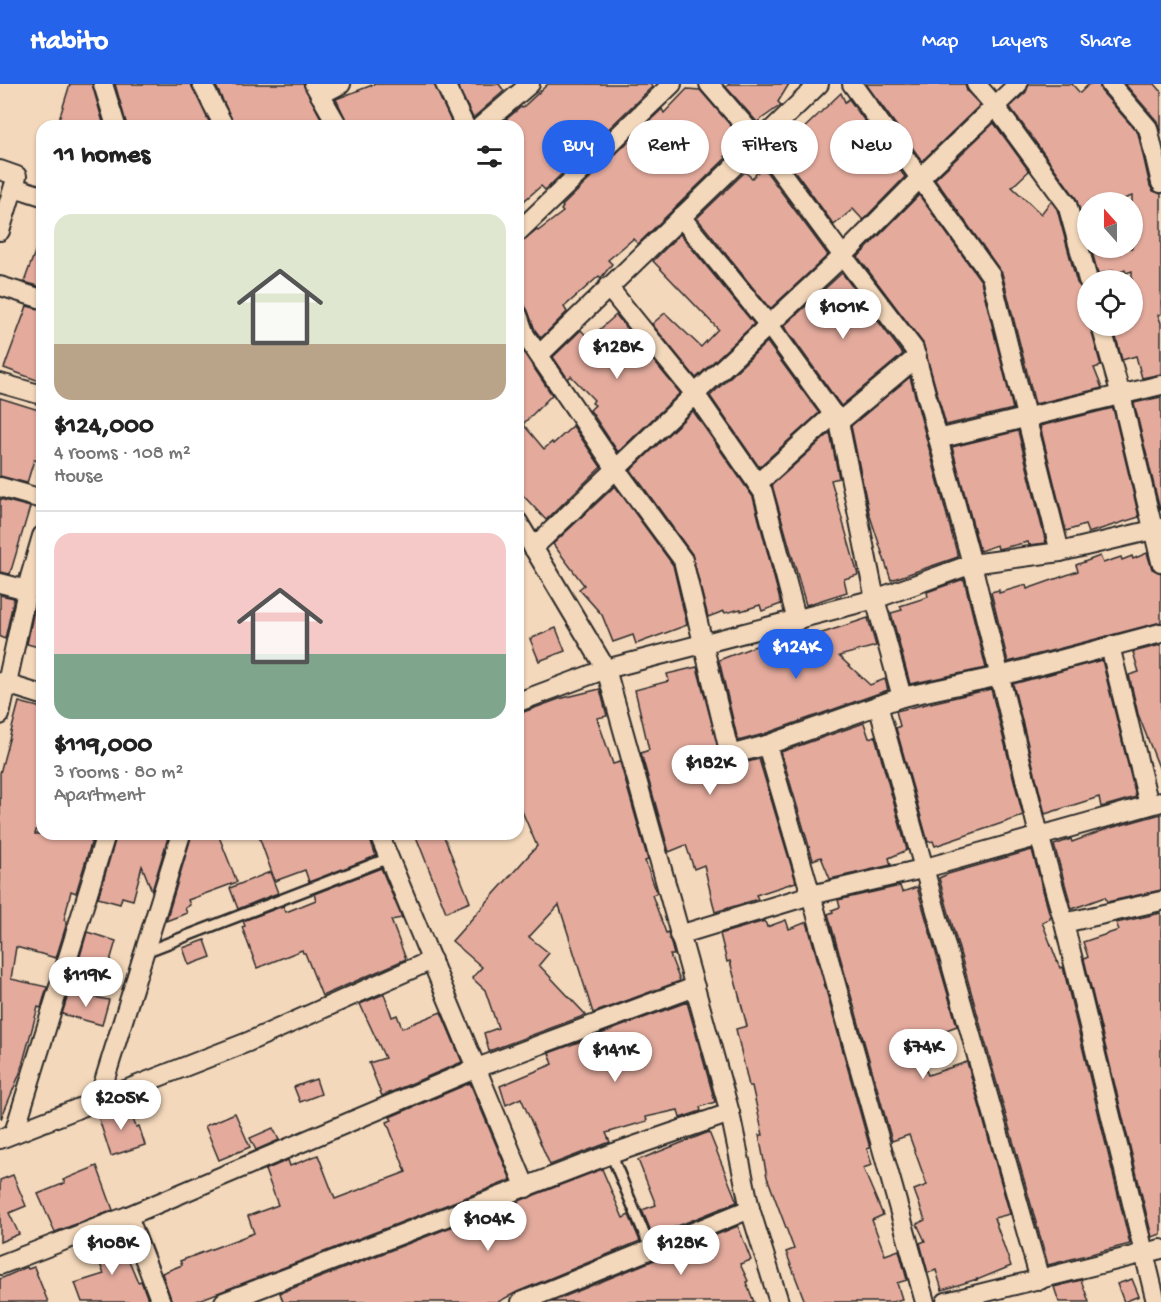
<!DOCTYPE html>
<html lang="en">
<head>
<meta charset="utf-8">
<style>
	:root { --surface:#fff; --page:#f2f2f2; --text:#222; --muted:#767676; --line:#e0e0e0; --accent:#2563eb }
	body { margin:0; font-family:"Gochi Hand",sans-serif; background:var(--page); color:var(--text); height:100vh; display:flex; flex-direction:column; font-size:22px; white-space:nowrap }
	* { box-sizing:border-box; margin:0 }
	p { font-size:20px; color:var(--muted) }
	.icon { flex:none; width:33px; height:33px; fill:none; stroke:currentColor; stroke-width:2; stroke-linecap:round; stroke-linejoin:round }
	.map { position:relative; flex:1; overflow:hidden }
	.drawer { position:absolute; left:36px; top:36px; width:488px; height:720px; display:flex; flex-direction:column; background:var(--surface); border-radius:18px; box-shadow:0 2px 4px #0004 }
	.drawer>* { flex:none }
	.guide { position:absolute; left:542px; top:36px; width:530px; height:54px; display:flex; gap:12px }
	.needle { width:39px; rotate:339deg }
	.tools { position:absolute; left:1077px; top:108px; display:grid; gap:12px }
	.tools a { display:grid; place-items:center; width:66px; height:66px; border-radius:50%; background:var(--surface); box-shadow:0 2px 4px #0004; font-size:30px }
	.price { position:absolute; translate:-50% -51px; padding:0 14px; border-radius:21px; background:#fff; color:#222; font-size:20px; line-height:39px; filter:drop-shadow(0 2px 3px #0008) }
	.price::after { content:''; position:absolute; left:50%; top:36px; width:18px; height:14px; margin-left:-9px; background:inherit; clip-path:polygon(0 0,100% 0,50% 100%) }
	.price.current { background:var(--accent); color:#fff }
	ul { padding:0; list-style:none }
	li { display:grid; align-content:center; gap:12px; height:318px; padding:0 18px }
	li+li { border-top:2px solid var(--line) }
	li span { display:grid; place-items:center; height:186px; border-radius:18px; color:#555 }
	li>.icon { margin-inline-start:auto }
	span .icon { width:108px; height:108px; fill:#fffc; stroke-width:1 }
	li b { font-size:26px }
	h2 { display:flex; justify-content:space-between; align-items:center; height:72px; padding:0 18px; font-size:26px }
	.tag { padding:0 21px; border-radius:27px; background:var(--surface); box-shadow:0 2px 4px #0004; font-size:21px; line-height:54px }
	.tag.current { background:var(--accent); color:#fff }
	header { display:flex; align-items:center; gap:36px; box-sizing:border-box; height:84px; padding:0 30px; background:var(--accent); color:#fff }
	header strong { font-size:28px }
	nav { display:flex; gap:33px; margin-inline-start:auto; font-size:21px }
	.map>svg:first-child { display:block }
	.building { fill:#e4ab9d; stroke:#2b2b2b; stroke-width:1.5 }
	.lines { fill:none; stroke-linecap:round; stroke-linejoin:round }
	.lane-casing { stroke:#2b2b2b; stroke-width:14 }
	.street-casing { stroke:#2b2b2b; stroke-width:22 }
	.lane { stroke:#f4d8bb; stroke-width:9 }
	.street { stroke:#f4d8bb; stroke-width:18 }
</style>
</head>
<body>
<header>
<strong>Habito</strong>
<nav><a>Map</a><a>Layers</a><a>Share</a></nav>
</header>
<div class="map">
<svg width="1161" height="1218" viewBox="0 0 1161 1218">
	<rect width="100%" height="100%" fill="#f4d8bb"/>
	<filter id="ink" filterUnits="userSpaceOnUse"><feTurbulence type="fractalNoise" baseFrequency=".0167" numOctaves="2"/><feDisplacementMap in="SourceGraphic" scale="12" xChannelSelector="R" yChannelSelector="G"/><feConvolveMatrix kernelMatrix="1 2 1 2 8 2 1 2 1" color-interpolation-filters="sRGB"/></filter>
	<g filter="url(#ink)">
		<g class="building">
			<path d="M70,0H92L104,42H57Z"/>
			<path d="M115,0H191L211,42H127Z"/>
			<path d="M215,0H303L325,42H235Z"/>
			<path d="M375,0H434L453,42H349L336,15Z"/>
			<path d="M457,0H499L504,7L473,34Z"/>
			<path d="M548,0H651L652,3L545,106L541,102L518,122V42H498L521,23L522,24Z"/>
			<path d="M729,0H789L778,18L781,21L757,38L726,3Z"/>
			<path d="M866,0H965L967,7L980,21L922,77Z"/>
			<path d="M1029,0H1072L1080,9L1089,0H1099L1101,7L1138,49L1150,102L1153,107L1161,110V230L1158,231L1161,239V290L1142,294L1136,272L1122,276L1113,242H1132V187L1126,189L1125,186L1116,190L1114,186L1098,190L1091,164H1132V112L1115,118H1088V152L1076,114L1010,23L1026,8Z"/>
			<path d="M1125,0H1155L1161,7V50L1157,37Z"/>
			<path d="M687,5L700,6L744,57L725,72L727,73L638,160L633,155L608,176L612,180L601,194L599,192L564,223L567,228L541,254L535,246L528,227L525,222L518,220V159L525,156L537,146L538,147L563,128L561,126L563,123L562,122L662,25L664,29Z"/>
			<path d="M841,9L845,18L849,15L905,93L863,136L853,125L834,141L780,67Z"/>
			<path d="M994,39L1029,87L1012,103L1041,130L1051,117L1057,125L1077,199L1083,206L1088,220V242H1090L1101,282L1094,284L1102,304L1035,320L1002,189L935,95Z"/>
			<path d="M763,83L828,171L770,225L697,134L745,88L752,94Z"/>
			<path d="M919,111L981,197L1013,325L946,341L923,259L858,173Z"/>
			<path d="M680,150L754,240L696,294L652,240L665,229L701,263L718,245L653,177Z"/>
			<path d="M40,154L42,155V203L24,198Z"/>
			<path d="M842,189L903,270L841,322L784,242Z"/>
			<path d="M27,222L42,226V298L4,284Z"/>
			<path d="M616,231L680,309L618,368L590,326L595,321L592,319L594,316L571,292L568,295L553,273L581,246L589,255Z"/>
			<path d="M767,258L819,329L759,383L710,312Z"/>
			<path d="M518,260L552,311L523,340L544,365L552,358L553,360L573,342L601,383L546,436L518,406Z"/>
			<path d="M910,293L958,473L891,496L869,429L851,342Z"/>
			<path d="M1161,313V426H1160L1134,319Z"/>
			<path d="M0,314L42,327V378L34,376L27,399L0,392Z"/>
			<path d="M1113,324L1139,433L1088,449L1085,441L1066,447L1040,342Z"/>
			<path d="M693,327L753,413L781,520L762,527L760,521L741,527V525L725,529L724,527L708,533L692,470L631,386Z"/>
			<path d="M1018,347L1046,459L1029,461L1028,458L998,465L997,461L980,467L952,363Z"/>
			<path d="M830,349L839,394L831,396L858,491L844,495L847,508L806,521L772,401Z"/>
			<path d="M615,402L673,481L687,541L636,560L633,551L613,558L602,531L579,505L584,501L553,460Z"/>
			<path d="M0,415L30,423L10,490L0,488Z"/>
			<path d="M1147,469L1152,485L1161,489V538L1008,578L991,508L999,506V509L1026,501L1027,505L1078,487L1076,481L1100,472L1103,479L1121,473L1122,476L1132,472L1133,475Z"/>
			<path d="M964,495L986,584L910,600L891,529L902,526L900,522L928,513L927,508Z"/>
			<path d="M0,511L14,514L5,555L0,553Z"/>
			<path d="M36,516L42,518V564L27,560Z"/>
			<path d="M868,534L876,562L839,572L870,601L885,595L888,606L764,650L738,657L719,576L761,560L762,564L787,556L789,560Z"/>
			<path d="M556,544L565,567L539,577L530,555Z"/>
			<path d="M1161,561V686H1160L1138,630L1129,591L1139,588L1133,568Z"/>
			<path d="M1102,576L1136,713L1101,723L1099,713L1045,730L1013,600Z"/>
			<path d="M697,583L722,678L726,682H732L759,675L796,798L756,811L758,815L715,828L704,781L694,785L686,761L669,768L641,669L649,666L635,606L669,597L667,590Z"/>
			<path d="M600,605L607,632L597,634L613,680L620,678L648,776L645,777L657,809L652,811L666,849L668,848L674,871H670L680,897L593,929L559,821L529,853L549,869L539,881L586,931L489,967L484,949L498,944L485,906L472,894L482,883L452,857L537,762L518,718V630L559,615Z"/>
			<path d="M991,605L1023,732L935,762L933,757L928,758L896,644L900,642L896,627Z"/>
			<path d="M19,618L42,624V726L35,750H70L92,756L76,809L71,807L64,836L66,837V842L56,874L16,863L11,895L47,903L41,924L38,923L20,989L1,1035L0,689Z"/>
			<path d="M864,639L869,654L875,652L907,766L889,774L891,781L830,795L821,773L813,776L781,668Z"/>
			<path d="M1161,730V806L1107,818L1105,813L1072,825L1054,761L1071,755L1072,758L1107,745Z"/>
			<path d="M117,750H169L152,807L142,782L133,816L122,813L120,820L98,814Z"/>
			<path d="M192,750H218L237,798L188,816L190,821L185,824L187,829L166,837Z"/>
			<path d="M258,750H368L376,772L309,798L305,786L275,797Z"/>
			<path d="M415,750H443L470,818L446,828Z"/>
			<path d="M1032,766L1050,832V835L1042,838L1060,884L1063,883L1130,1160L1048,1181L939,794L948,790Z"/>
			<path d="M381,784L402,834L391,836L406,875L322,912L305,869H303L302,866L257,884L242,843L245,842L243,837L283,822L286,828L316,816L314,810Z"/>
			<path d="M270,788L278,809L238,825L230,804Z"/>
			<path d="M900,802L902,808L917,803L957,942L914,958L928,991L967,978L1010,1130L994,1134L1011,1182L977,1196V1195L942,1206L936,1186L928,1189L920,1159L925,1157L917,1140L925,1136L914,1106L927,1101L909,1051L892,1057L828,830L833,828L832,826L840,823L838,816Z"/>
			<path d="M1161,829V1150L1152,1153L1084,875L1088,873L1083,858L1119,846L1116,839Z"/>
			<path d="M786,836L789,845L807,838L870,1064L867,1065L872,1081L863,1084L883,1131L872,1136L885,1171L899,1166L907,1196L897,1199L902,1215L892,1218H805L786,1168L794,1165L767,1093L759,1051H763L752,1002H749L736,945L747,942L730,877L727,878L720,850L765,837L767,843Z"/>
			<path d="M87,848L116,857L107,887L78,879Z"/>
			<path d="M205,856L211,873L189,881L183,864Z"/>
			<path d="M69,908L109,916L102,941L62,930Z"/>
			<path d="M384,910L392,933L397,931L402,944L441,928L462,978L382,1012L369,979L385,974L360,920Z"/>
			<path d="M687,918L715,1018L700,1023L701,1027L680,1034L678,1026L646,1033L647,1037L606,1049L610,1058L550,1081L521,1014L506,1021L500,1002L553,980L549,969Z"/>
			<path d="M316,995L321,1010L300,1018L294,1003Z"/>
			<path d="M470,999L511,1096L194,1218H172L162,1189L182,1181L180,1177L254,1149L248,1132L278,1121L265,1086L288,1076L290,1082L318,1071L335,1115L406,1088L387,1038L392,1036L390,1033Z"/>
			<path d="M128,1022L136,1043L139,1042L145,1061L111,1072L98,1032Z"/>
			<path d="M235,1029L250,1063L219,1076L205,1042Z"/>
			<path d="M273,1044L279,1056L256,1066L250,1054Z"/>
			<path d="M709,1048L737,1118L653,1152L642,1126L656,1121L638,1076Z"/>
			<path d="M97,1082L113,1126L55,1148L38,1110L65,1099L63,1096Z"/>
			<path d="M602,1085L623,1134L629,1131L640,1157L517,1208L498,1218H283L280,1209Z"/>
			<path d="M13,1091L26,1122L9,1129L19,1150L0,1158V1096Z"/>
			<path d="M738,1142L751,1176L740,1180L748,1197L746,1198L754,1218H551Z"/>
			<path d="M117,1148L138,1198L141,1197L149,1218H82L75,1199L104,1190L91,1158Z"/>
			<path d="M27,1183L28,1185L34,1183L48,1218H0V1195Z"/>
			<path d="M1132,1195L1139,1212L1124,1218L1117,1200Z"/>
			<path d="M1081,1196L1089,1218H1059L1054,1203Z"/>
		</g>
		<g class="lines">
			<defs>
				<g id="lane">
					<path d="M145,868L389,774"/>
					<path d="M611,1070L651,1166"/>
				</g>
				<g id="street">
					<path d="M103,0L116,42"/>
					<path d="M202,0L224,42"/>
					<path d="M314,0L338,42"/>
					<path d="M445,0L465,42"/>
					<path d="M709,0L759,58L843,172L914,265L972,480L1039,751L1064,839L1156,1218"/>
					<path d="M852,0L991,192L1060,468"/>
					<path d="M976,0L995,22L1067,120L1088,196"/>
					<path d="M1110,0L1148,44L1161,99"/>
					<path d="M320,11L341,0"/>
					<path d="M481,42L530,0"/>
					<path d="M0,86L17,92L0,147"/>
					<path d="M14,103L42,112"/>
					<path d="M681,133L769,241L839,338L875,515L902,613"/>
					<path d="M518,148L672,0"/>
					<path d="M0,202L42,215"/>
					<path d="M608,203L695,310L763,408L797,537"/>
					<path d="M518,231L525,251L616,385L683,476L730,671L767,661L902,613L1000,592L1161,549"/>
					<path d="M1101,242L1121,311L1161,478"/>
					<path d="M539,271L819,0"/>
					<path d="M0,299L42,311"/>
					<path d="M839,338L917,273"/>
					<path d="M938,355L1161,301"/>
					<path d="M757,400L834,330"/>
					<path d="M0,403L42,415"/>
					<path d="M518,438L606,585L730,1029L750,1125L779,1218"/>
					<path d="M533,464L695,310L843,172L920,94L1018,0"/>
					<path d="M0,499L27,506"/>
					<path d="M1110,562L1149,721"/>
					<path d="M0,598L42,611"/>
					<path d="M518,618L606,585L875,515L972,480L1060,468L1161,444"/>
					<path d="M878,621L1040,1196"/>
					<path d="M0,631L30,493L42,452"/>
					<path d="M767,661L811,811L925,1218"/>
					<path d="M379,750L526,1104"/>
					<path d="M1064,839L1161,817"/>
					<path d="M679,851L811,811L922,785L1161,718"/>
					<path d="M98,1017L181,750"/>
					<path d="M14,1049L106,750"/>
					<path d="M0,1055L248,958L432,876"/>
					<path d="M128,1132L161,1218"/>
					<path d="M0,1181L128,1132L477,984L695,903"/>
					<path d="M224,1218L611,1070L730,1029"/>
					<path d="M521,1218L750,1125"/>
					<path d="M946,1218L1161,1165"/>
				</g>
			</defs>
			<use href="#lane" class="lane-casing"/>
			<use href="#street" class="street-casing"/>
			<use href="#lane" class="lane"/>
			<use href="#street" class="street"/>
		</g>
	</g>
</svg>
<div class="tools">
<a><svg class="needle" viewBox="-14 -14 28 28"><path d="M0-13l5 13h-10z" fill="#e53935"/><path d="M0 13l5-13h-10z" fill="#767676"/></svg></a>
<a><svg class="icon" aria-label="locate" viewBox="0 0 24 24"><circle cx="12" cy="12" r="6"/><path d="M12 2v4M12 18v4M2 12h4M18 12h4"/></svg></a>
</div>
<b class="price" style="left:843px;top:256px">$101K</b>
<b class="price" style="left:617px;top:296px">$128K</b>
<b class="price current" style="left:796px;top:596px">$124K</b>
<b class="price" style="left:710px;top:712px">$182K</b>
<b class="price" style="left:86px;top:924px">$119K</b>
<b class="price" style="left:923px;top:996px">$74K</b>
<b class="price" style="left:615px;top:999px">$141K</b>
<b class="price" style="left:121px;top:1047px">$205K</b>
<b class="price" style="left:488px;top:1168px">$104K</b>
<b class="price" style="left:112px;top:1192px">$108K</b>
<b class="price" style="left:681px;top:1192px">$128K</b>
<div class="guide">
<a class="tag current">Buy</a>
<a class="tag">Rent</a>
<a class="tag">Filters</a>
<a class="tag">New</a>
</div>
<section class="drawer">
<h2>11 homes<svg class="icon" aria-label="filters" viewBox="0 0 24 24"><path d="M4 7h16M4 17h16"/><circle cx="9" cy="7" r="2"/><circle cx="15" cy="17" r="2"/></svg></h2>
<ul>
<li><span style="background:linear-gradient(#dfe7d0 70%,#b9a48a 0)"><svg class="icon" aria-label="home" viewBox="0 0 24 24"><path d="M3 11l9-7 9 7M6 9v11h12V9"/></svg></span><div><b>$124,000</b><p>4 rooms · 108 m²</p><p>House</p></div></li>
<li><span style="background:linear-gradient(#f6c9c9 65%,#7fa58c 0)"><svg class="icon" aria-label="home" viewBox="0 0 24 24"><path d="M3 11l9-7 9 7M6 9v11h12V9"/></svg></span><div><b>$119,000</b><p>3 rooms · 80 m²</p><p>Apartment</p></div></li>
</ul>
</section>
</div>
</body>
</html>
